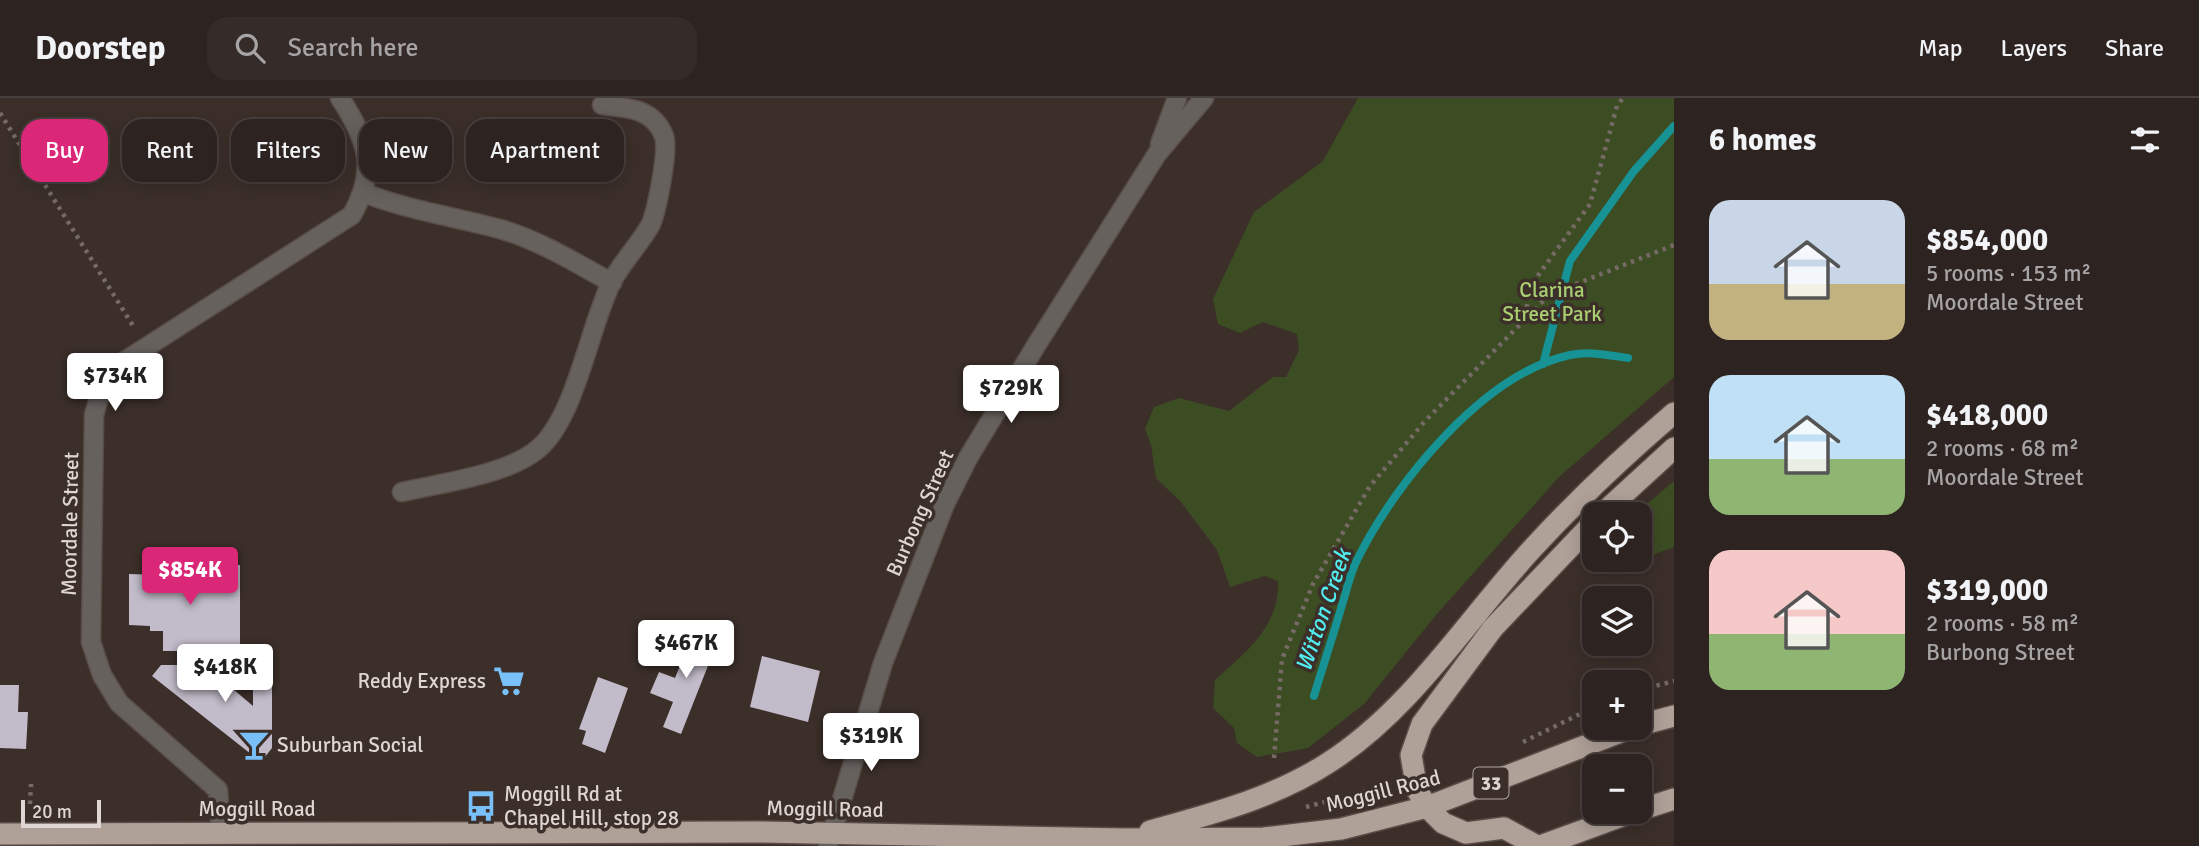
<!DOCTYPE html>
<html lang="en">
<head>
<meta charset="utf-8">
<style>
	:root { --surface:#2d2320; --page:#352b29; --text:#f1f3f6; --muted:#a7a4a5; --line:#48403e; --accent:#db2777 }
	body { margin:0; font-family:Signika,sans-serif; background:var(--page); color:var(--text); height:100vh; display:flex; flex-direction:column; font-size:26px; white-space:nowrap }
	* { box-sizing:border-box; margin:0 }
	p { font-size:23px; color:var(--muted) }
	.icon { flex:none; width:38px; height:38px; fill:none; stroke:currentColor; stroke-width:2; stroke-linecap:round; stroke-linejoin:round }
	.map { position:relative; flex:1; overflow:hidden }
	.panel { display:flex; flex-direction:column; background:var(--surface); width:525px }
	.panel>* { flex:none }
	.guide { position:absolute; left:21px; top:21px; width:665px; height:63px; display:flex; gap:14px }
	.buttons { position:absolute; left:1582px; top:404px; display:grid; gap:14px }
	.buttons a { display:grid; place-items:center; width:70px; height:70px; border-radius:14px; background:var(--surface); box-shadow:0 4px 18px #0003,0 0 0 2px var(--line); font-size:35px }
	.scale { position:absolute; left:21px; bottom:18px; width:80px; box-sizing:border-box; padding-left:7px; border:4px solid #dfd6d3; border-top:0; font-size:19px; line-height:24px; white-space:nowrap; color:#dfd6d3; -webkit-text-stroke:5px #3c2f2a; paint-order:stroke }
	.price { position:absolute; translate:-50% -60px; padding:0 16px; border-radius:7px; background:#fff; color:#222; font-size:23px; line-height:46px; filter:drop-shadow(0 2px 4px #0008) }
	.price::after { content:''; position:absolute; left:50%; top:42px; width:21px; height:16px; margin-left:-10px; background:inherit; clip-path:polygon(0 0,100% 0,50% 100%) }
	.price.current { background:var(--accent); color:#fff }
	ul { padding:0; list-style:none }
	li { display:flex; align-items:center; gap:21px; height:175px; padding:0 35px }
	li span { display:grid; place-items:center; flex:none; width:196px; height:140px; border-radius:21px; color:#555 }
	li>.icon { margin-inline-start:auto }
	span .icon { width:84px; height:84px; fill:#fffc; stroke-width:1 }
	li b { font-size:30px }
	h2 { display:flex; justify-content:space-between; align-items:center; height:84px; padding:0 35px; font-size:30px }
	.pill { padding:0 24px; border-radius:21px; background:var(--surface); box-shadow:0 4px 18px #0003,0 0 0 2px var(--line); font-size:24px; line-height:63px }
	.pill.current { background:var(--accent); color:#fff }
	header { display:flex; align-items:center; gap:42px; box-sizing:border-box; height:98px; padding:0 35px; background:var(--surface); border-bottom:2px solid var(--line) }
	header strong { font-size:33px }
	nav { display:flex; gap:38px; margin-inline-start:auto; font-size:24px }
	.search { width:490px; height:63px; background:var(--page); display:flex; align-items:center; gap:18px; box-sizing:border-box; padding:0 24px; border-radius:21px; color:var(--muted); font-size:26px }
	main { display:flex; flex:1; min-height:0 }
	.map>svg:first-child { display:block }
	.green { fill:#3d4d23 }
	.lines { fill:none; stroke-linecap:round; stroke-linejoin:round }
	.stream { stroke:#179295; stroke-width:8 }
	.building { fill:#c2bbc9 }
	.minor-casing { stroke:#594d48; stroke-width:21 }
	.highway-casing { stroke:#594d48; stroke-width:24 }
	.path { stroke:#766a66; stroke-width:4.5; stroke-dasharray:3.5 5; stroke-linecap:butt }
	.minor { stroke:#67615e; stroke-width:18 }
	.highway { stroke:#afa198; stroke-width:21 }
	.labels { text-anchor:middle; stroke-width:7; stroke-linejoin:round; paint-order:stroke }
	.shield { fill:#3c2f2a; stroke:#aea4a0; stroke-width:2 }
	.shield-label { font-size:19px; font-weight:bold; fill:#dfd6d3 }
	.park-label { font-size:21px; fill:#a9ce71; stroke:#3c2f2a }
	.street-label { font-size:21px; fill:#dfd6d3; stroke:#3c2f2a }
	.poi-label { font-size:21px; fill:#dfd6d3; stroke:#3c2f2a; text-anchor:start }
	.water-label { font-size:23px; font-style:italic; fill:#51edf0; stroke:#3c2f2a }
</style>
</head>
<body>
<header>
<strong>Doorstep</strong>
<div class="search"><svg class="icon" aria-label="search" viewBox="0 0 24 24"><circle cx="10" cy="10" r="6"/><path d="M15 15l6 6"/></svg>Search here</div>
<nav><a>Map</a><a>Layers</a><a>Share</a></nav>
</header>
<main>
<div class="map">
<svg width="1674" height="748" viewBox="0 0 1674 748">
	<rect width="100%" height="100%" fill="#3c2f2a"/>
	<g class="green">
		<path d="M1358,0H1674V279L1559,379L1436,517L1364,606L1308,650L1257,659L1237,645L1234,630L1213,610L1215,582C1246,554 1280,528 1278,483L1265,478L1230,489L1217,452L1181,404L1156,380L1151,347L1145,331L1154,309L1179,300L1229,313L1273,279H1286L1299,252L1297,236L1263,224L1240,235L1218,226L1213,201L1254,114L1323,63Z"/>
		<path d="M1674,383V449L1655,456L1640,457V416H1635Z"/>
	</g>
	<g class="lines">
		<g class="stream">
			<path d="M1543,266L1570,163L1634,73L1674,28"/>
			<path d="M1314,598C1323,568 1333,538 1342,507C1347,492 1350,475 1357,462C1395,385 1483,276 1570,257C1589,253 1609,257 1628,260"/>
		</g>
	</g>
	<g class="building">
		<path d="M163,467H240V553H163V533H150V528L129,527V476L163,477Z"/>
		<path d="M695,530L719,540L681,636L663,629L673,604L650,595L659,574L675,580Z"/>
		<path d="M762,558L820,573L808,624L750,609Z"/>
		<path d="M161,567H195L200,573L206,567L213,568L229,583L227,586L253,608V580H272V650L261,664L152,578Z"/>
		<path d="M598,579L628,590L605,655L582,646L586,633L579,631Z"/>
		<path d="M0,587H19L18,614H28L26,651L0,650Z"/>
	</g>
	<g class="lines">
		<defs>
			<g id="minor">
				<path d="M1160,46L1177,0"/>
				<path d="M364,95C408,112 455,119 500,131C539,142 576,165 612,185"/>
				<path d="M402,394C441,385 507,377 538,351C576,319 589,229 612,183C623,163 642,143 651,126C657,111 669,52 664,38C653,10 628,10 602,7"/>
				<path d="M221,736L218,692L119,605L102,577L91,544L94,317L102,289L120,266L352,117C378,70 367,42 340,0"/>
				<path d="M828,748L883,565L945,406L968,360L1037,246L1157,56L1204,0"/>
			</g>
			<g id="highway">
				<path d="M1602,416L1674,350"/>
				<path d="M1640,627L1674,618"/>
				<path d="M1640,712L1674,701"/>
				<path d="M1150,733C1211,716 1274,700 1328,665C1411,612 1466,523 1532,451C1576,403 1625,357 1674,315"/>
				<path d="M0,736L760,734L1125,741L1264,740L1341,731L1427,709L1631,630"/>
				<path d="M1537,748L1504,730L1466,735L1443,725L1427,709L1417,692L1411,657L1422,626L1493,530L1594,424"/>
				<path d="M1540,748L1633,714"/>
			</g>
		</defs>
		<use href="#minor" class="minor-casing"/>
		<use href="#highway" class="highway-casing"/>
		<g class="path">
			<path d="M0,15L135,231"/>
			<path d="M1522,226L1534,183L1590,106L1617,8L1623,0"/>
			<path d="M1640,592L1674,583"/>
			<path d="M1523,644L1594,609"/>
			<path d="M1274,660L1282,561L1313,486L1370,388L1426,322L1557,189L1566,190L1674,147"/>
			<path d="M30,706L31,686"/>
			<path d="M1306,709L1395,685"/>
		</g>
		<use href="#minor" class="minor"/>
		<use href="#highway" class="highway"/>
	</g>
	<defs>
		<symbol id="supermarket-bare" viewBox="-9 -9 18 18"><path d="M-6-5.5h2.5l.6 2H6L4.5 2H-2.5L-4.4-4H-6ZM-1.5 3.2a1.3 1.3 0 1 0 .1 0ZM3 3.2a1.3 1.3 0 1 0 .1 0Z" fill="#79bff8" stroke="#3c2f2a" stroke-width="2.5" paint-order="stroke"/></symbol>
		<symbol id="bar-bare" viewBox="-9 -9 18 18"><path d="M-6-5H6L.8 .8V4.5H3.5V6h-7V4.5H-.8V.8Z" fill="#79bff8" stroke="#3c2f2a" stroke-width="2.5" paint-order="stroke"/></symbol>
		<symbol id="bus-bare" viewBox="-9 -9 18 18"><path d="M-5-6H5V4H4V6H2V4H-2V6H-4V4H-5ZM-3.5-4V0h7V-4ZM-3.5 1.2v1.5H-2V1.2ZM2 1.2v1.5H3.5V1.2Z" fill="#79bff8" stroke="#3c2f2a" stroke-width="2.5" paint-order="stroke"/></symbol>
	</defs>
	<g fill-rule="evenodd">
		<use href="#supermarket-bare" x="487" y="561" width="44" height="44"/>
		<use href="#bar-bare" x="232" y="625" width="44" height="44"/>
		<use href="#bus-bare" x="459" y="686" width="44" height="44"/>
	</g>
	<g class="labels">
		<rect class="shield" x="1473.5" y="669.5" width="35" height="31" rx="5"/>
		<g class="shield-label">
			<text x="1491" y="692">33</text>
		</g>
		<g class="park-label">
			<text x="1552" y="199">Clarina<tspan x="1552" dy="24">Street Park</tspan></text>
		</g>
		<g class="street-label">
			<text transform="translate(920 415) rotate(-66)" y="7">Burbong Street</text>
			<text transform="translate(70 426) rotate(-89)" y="7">Moordale Street</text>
			<text transform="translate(1383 693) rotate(-14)" y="7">Moggill Road</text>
			<text x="257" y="718">Moggill Road</text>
			<text transform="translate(825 711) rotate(1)" y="7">Moggill Road</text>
		</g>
		<g class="poi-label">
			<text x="486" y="590" text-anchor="end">Reddy Express</text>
			<text x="277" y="654">Suburban Social</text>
			<text x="504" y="703">Moggill Rd at<tspan x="504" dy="24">Chapel Hill, stop 28</tspan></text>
		</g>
		<g class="water-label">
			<text transform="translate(1323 512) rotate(-71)" y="8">Witton Creek</text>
		</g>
	</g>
</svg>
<div class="buttons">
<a><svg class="icon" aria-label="locate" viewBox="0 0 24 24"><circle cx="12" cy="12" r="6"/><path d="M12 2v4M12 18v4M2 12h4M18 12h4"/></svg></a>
<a><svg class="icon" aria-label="layers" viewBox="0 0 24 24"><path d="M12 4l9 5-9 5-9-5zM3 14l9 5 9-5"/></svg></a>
<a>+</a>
<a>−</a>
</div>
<div class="scale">20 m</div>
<b class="price" style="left:115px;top:315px">$734K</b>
<b class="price" style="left:1011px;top:327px">$729K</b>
<b class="price current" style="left:190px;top:509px">$854K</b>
<b class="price" style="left:686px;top:582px">$467K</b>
<b class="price" style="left:225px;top:606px">$418K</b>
<b class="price" style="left:871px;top:675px">$319K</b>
<div class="guide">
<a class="pill current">Buy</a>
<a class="pill">Rent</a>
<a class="pill">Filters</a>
<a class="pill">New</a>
<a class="pill">Apartment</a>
</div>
</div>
<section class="panel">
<h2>6 homes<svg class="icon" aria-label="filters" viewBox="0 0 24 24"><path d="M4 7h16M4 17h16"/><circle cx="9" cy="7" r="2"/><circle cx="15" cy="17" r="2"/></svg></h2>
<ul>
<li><span style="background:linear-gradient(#c9d6e8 60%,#c2b280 0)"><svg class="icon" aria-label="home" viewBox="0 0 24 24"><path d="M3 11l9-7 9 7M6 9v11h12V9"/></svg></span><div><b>$854,000</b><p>5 rooms · 153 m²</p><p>Moordale Street</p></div></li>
<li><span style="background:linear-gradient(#bfe0f5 60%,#8fb573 0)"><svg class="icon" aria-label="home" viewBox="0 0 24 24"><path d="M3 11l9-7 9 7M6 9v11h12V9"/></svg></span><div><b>$418,000</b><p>2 rooms · 68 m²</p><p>Moordale Street</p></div></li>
<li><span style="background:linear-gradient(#f6c9c9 60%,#8fb573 0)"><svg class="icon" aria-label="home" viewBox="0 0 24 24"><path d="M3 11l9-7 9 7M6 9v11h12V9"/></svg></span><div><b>$319,000</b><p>2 rooms · 58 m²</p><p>Burbong Street</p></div></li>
</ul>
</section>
</main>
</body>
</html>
